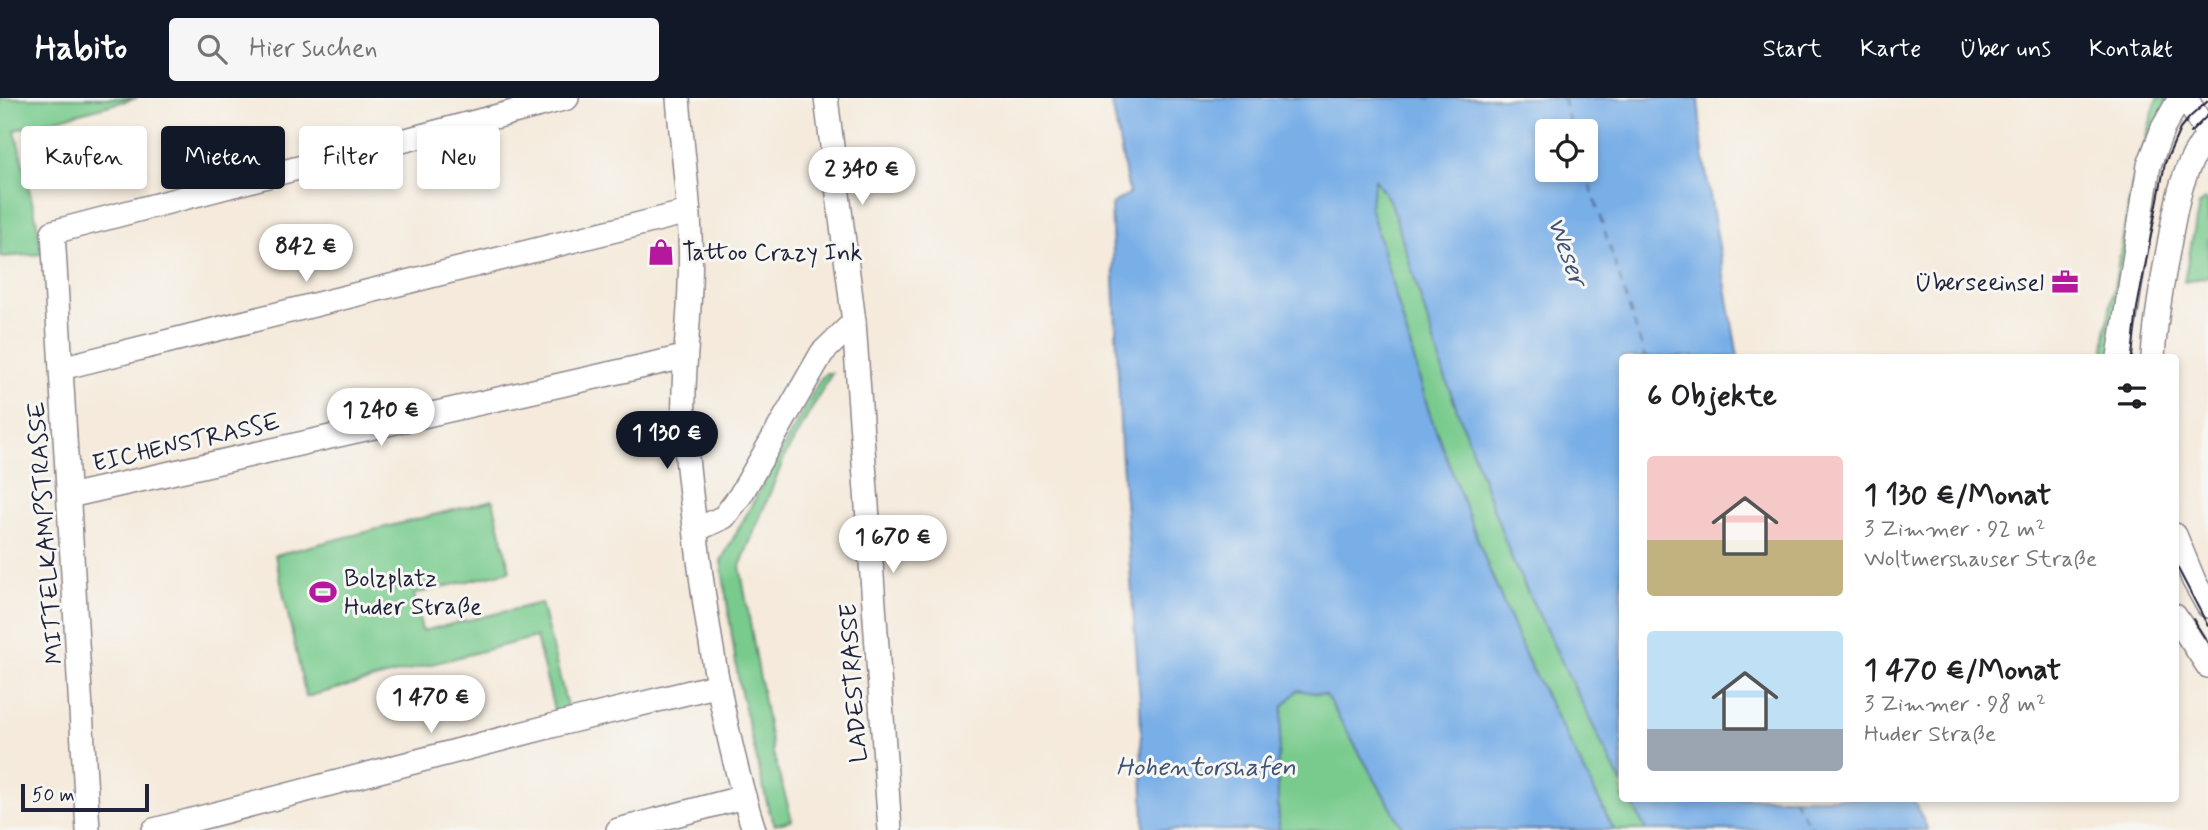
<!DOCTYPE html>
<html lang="de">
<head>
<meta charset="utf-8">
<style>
	:root { --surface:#fff; --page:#f6f6f6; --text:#202124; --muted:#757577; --accent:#111827 }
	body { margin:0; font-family:Mynerve,sans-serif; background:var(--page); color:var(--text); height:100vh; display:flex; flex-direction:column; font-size:26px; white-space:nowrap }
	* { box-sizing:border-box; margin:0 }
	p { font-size:23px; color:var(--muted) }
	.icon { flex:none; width:38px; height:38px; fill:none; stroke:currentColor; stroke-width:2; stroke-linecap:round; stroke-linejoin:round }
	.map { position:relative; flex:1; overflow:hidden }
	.panel { position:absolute; left:1619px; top:256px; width:560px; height:448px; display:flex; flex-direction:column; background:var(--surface); border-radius:7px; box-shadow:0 4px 10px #0003 }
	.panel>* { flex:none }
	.hud { position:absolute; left:21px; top:28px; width:665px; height:63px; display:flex; gap:14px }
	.buttons { position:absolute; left:1535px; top:21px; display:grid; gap:14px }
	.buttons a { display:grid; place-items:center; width:63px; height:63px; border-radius:7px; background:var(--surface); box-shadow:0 4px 10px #0003; font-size:35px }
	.scale { position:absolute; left:21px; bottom:18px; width:128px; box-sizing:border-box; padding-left:7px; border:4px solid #22223b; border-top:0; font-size:19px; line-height:24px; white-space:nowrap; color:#22223b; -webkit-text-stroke:5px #f6f6f2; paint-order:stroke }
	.price { position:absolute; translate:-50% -60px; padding:0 16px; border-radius:24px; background:#fff; color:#222; font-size:23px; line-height:46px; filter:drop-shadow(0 2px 4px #0008) }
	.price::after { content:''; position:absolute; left:50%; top:42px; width:21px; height:16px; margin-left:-10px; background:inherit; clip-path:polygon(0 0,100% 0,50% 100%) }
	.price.selected { background:var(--accent); color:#fff }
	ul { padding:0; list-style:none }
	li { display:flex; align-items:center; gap:21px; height:175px; padding:0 28px }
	li span { display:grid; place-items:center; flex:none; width:196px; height:140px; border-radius:7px; color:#555 }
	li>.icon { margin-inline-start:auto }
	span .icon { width:84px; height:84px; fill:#fffc; stroke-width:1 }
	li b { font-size:30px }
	h2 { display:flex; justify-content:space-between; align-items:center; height:84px; padding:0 28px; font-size:30px }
	.chip { padding:0 24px; border-radius:7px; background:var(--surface); box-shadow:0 4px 10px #0003; font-size:24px; line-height:63px }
	.chip.selected { background:var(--accent); color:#fff }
	header { display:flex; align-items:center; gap:42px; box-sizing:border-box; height:98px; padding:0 35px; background:var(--accent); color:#fff }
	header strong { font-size:33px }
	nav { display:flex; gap:38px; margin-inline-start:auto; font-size:24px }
	.search { width:490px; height:63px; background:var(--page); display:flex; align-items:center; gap:18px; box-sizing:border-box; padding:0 24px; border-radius:7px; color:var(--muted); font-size:26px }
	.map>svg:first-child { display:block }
	.green { fill:#78cb8d; stroke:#4d7664; stroke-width:2 }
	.water { fill:#79afe7; stroke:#4e6891; stroke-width:2; fill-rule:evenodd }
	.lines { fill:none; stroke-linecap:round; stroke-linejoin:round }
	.ferry { stroke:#405377; stroke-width:2; stroke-dasharray:9 7; stroke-linecap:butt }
	.minor-casing { stroke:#8c868b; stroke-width:26 }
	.minor { stroke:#fff; stroke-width:23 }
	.tram { stroke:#22223b; stroke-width:2 }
	.labels { text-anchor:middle; stroke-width:6; stroke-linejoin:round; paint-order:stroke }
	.poi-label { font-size:24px; fill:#22223b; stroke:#f6f6f2; text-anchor:start }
	.street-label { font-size:24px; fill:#22223b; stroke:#f6f6f2 }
	.water-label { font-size:26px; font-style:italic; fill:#405377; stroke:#f6f6f2 }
</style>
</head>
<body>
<header>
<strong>Habito</strong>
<div class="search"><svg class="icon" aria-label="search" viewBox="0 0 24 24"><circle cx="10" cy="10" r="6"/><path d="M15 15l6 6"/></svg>Hier suchen</div>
<nav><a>Start</a><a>Karte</a><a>Über uns</a><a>Kontakt</a></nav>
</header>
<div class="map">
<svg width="2208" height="732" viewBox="0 0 2208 732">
	<rect width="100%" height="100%" fill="#f6f6f2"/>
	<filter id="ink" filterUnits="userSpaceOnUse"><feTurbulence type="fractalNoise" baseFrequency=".0143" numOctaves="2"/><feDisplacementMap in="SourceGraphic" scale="14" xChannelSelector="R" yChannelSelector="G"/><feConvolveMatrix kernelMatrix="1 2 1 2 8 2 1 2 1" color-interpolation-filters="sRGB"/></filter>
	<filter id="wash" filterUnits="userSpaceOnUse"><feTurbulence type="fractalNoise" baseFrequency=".00686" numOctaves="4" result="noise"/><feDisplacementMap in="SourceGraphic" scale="28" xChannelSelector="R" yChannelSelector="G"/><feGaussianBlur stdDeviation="1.57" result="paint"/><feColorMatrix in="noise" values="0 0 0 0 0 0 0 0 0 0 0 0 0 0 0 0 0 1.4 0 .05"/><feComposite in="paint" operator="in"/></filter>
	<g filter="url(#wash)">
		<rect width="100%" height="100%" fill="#f5eadb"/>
		<g class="green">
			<path d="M0,0H137L15,32L36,120L42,156L0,159Z"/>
			<path d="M2157,0H2167L2112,259H2104L2105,239L2132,89Z"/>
			<path d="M1374,80L1391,105L1398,124L1444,276L1513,464L1622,687V700H1629L1646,732H1614L1526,559L1489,471L1429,314L1370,108Z"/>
			<path d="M2205,102L2208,103V179L2184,184L2199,107Z"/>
			<path d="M826,275H832L785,358L740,468L773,655L792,722L775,727L769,713L739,586L721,463L821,280Z"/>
			<path d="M493,402L510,473L414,496L422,533L541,505L568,612L555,616L536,539L306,599L275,457Z"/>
			<path d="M1297,592L1326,597L1404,732H1279L1277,670L1283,608Z"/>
		</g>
		<g class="water">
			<path d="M1111,0H1698L1703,56L1738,259H1622V687L1513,464L1444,276L1391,105L1375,81L1370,108L1429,314L1489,471L1526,559L1614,732H1404L1326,597L1298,592L1283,608L1277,670L1279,732H1144L1140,603L1121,350L1111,107L1129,95ZM1586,33V72H1547V33Z"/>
			<path d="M1629,700H1913L1928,732H1646Z"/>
		</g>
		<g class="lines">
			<g class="ferry">
				<path d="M1563,0L1572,33"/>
				<path d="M1585,72L1645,259"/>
				<path d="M1793,700L1813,732"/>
			</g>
		</g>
	</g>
	<g filter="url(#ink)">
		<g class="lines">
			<defs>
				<g id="minor">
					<path d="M678,0C683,61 693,124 690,186C689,232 682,277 684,324C686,359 691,394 695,430C707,531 723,634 754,732"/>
					<path d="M826,0L854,224L890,732"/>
					<path d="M2186,0L2208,38"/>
					<path d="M2119,259L2149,67L2163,30L2180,0"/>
					<path d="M2153,259C2155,225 2161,191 2167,158C2175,116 2179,71 2208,37"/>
					<path d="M61,270L688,114"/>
					<path d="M69,398L684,259"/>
					<path d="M696,432L724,419L740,398L822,255L854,224"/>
					<path d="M2175,437L2194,483L2208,508"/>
					<path d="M2175,518L2208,568"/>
					<path d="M88,732L53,134L567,0"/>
					<path d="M154,732L563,625L719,587"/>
					<path d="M618,732L744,699"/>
				</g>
			</defs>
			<use href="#minor" class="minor-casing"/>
			<use href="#minor" class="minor"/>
			<g class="tram">
				<path d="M2190,35L2208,17"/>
				<path d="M2132,259L2137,210L2165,65L2180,31L2190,19L2208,3"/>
				<path d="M2175,465L2208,528"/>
				<path d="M2193,521L2208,545"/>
			</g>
		</g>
	</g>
	<defs>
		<symbol id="shop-bare" viewBox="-9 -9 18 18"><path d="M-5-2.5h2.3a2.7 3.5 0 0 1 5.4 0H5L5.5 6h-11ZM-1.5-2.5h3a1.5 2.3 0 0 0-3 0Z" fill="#b5179e" stroke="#f6f6f2" stroke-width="2.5" paint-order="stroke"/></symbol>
		<symbol id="office-bare" viewBox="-9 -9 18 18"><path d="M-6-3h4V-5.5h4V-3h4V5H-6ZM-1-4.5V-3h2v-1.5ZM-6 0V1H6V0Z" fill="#b5179e" stroke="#f6f6f2" stroke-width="2.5" paint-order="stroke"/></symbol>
		<symbol id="stadium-bare" viewBox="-9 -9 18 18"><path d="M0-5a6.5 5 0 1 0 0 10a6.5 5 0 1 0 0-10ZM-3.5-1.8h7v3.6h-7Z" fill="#b5179e" stroke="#f6f6f2" stroke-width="2.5" paint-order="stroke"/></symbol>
	</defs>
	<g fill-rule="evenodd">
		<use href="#shop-bare" x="642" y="135" width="38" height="38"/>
		<use href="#office-bare" x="2046" y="165" width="38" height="38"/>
		<use href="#stadium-bare" x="304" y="475" width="38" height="38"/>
	</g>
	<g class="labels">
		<g class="poi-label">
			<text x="682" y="162">Tattoo Crazy Ink</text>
			<text x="2044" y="192" text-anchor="end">Überseeinsel</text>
			<text x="344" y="488">Bolzplatz<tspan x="344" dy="28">Huder Straße</tspan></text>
		</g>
		<g class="street-label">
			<text transform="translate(186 344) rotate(-13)" y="8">EICHENSTRASSE</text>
			<text transform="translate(45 435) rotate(-94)" y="8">MITTELKAMPSTRASSE</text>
			<text transform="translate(853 585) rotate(-94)" y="8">LADESTRASSE</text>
		</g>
		<g class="water-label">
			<text transform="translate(1568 153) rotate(70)" y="9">Weser</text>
			<text x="1206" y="677">Hohentorshafen</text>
		</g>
	</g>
</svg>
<div class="buttons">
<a><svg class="icon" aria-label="locate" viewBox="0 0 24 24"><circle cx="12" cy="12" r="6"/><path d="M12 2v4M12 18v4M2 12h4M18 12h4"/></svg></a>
</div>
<div class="scale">50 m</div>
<b class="price" style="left:862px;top:109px">2 340 €</b>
<b class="price" style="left:306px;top:186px">842 €</b>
<b class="price" style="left:381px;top:350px">1 240 €</b>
<b class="price selected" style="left:667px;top:373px">1 130 €</b>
<b class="price" style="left:893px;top:477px">1 670 €</b>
<b class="price" style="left:431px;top:637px">1 470 €</b>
<div class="hud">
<a class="chip">Kaufen</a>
<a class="chip selected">Mieten</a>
<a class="chip">Filter</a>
<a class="chip">Neu</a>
</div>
<section class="panel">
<h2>6 Objekte<svg class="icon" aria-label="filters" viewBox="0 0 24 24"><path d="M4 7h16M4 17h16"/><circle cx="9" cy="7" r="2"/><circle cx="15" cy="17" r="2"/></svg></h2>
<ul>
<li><span style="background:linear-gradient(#f6c9c9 60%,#c2b280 0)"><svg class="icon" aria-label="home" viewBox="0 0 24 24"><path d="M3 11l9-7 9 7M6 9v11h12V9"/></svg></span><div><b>1 130 €/Monat</b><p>3 Zimmer · 92 m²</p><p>Woltmershauser Straße</p></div></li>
<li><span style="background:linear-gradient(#bfe0f5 70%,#9aa5b1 0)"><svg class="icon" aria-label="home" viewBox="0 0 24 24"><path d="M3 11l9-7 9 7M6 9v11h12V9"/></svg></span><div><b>1 470 €/Monat</b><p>3 Zimmer · 98 m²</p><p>Huder Straße</p></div></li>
</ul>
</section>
</div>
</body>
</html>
